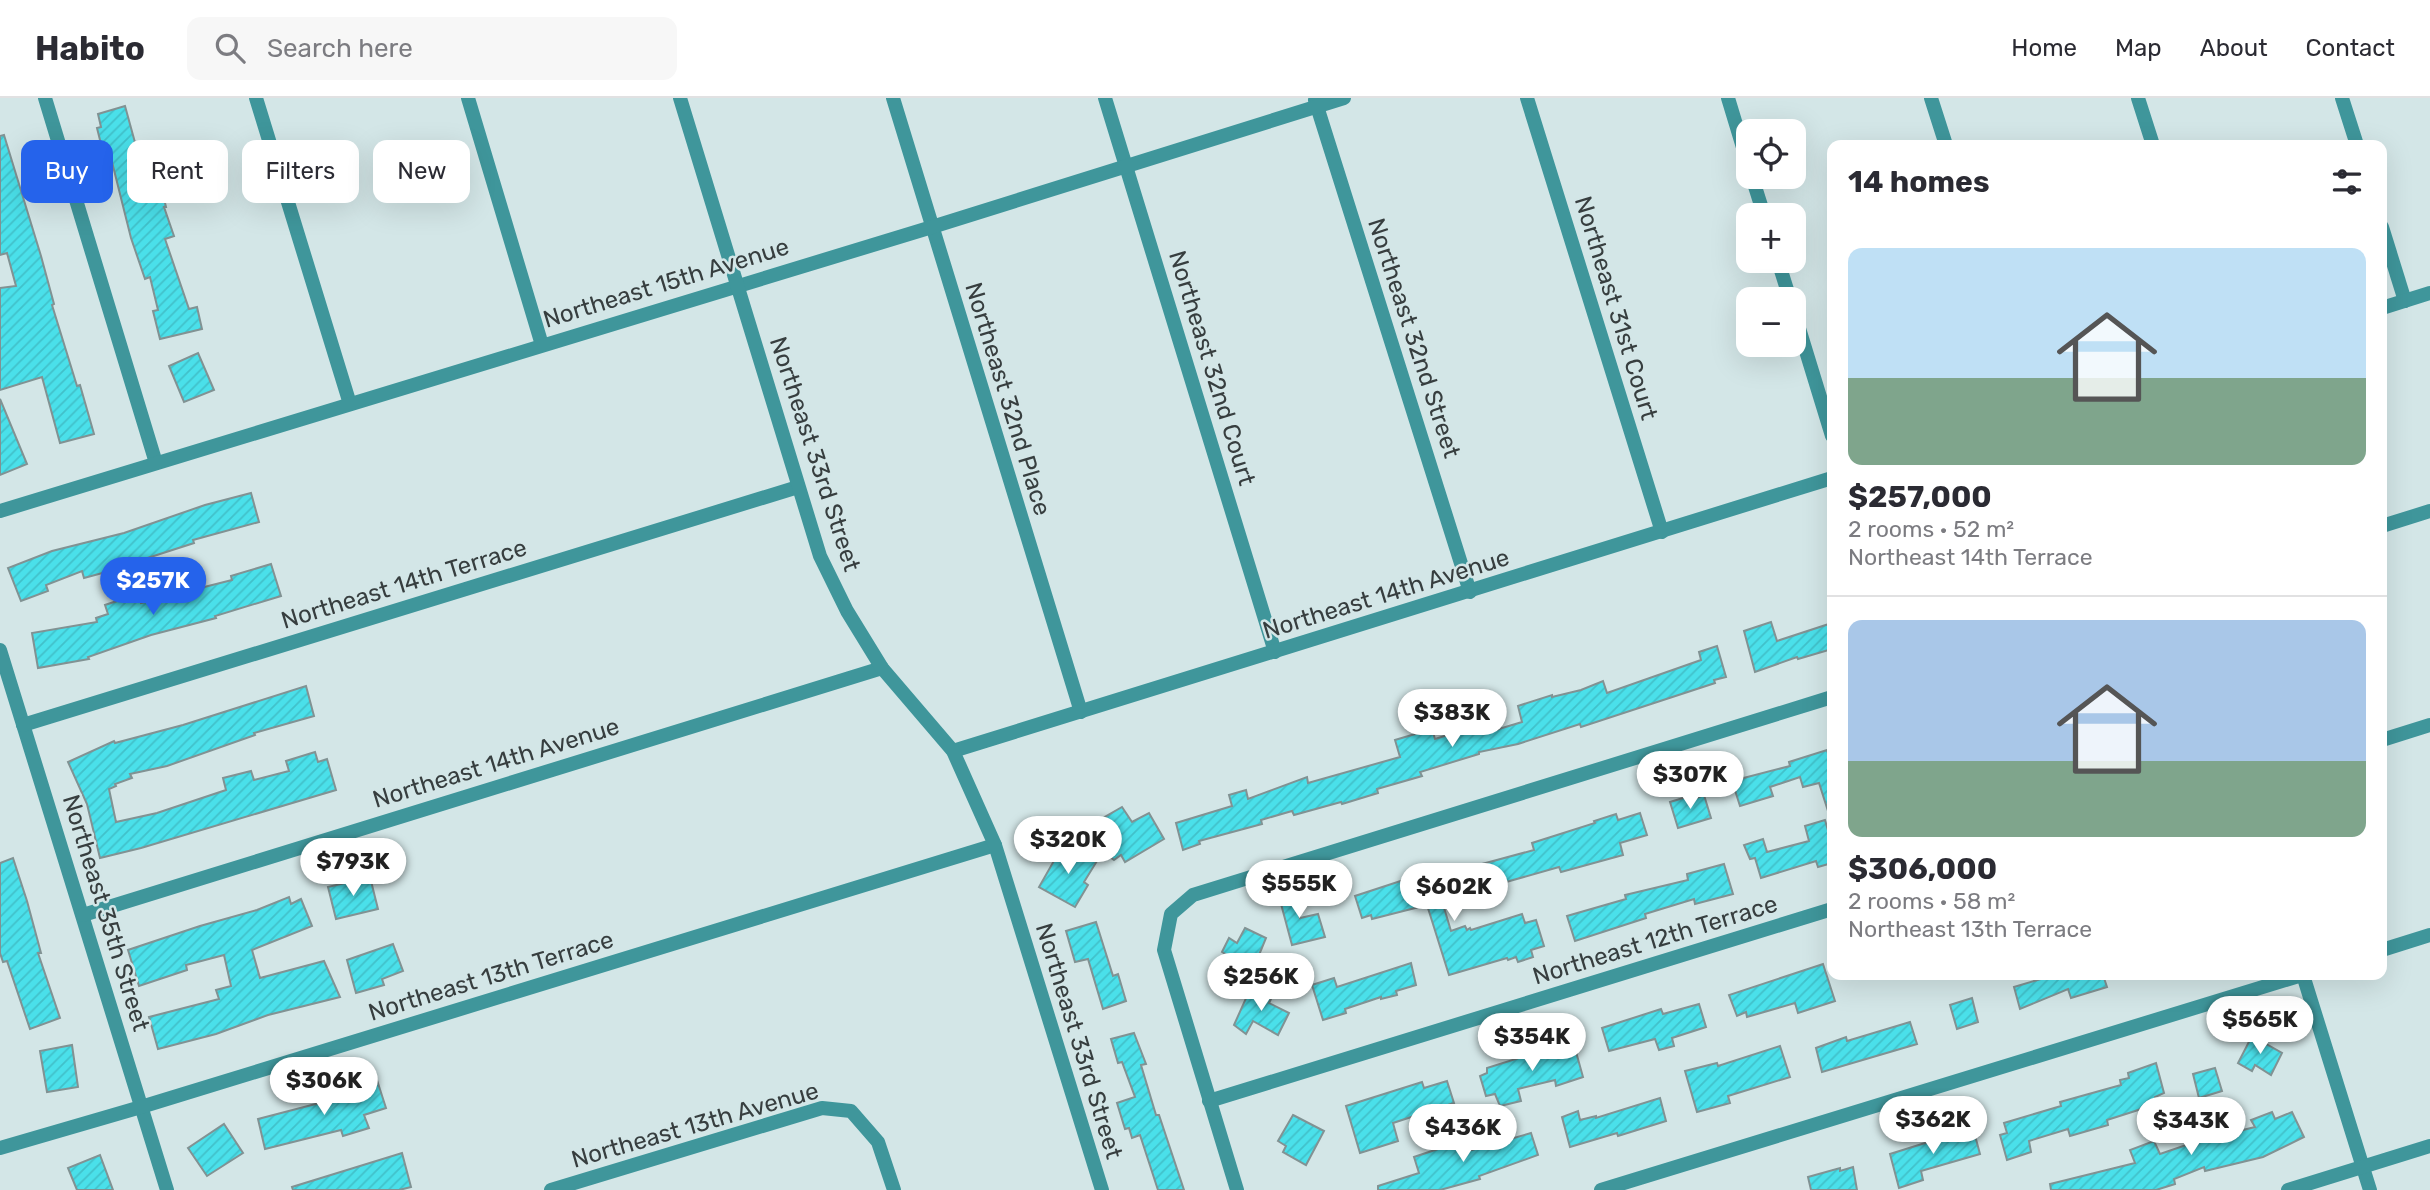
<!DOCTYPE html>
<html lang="en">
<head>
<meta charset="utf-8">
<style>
	:root { --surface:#fff; --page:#f7f7f7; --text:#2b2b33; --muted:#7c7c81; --line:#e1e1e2; --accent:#2563eb }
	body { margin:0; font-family:Rubik,sans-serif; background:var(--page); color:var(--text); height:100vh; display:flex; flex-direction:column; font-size:26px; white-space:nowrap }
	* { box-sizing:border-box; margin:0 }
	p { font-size:23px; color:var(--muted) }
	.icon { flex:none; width:38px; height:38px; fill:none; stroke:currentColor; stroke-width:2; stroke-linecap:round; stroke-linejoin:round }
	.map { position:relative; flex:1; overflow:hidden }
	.drawer { position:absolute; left:1827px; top:42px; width:560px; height:840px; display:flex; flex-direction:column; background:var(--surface); border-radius:14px; box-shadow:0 7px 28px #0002 }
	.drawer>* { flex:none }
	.top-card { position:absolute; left:21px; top:42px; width:665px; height:63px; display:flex; gap:14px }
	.tools { position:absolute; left:1736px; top:21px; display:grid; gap:14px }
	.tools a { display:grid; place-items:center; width:70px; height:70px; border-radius:14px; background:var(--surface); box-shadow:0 7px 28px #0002; font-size:35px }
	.price { position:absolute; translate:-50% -60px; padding:0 16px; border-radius:24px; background:#fff; color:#222; font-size:23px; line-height:46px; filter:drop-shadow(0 2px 4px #0008) }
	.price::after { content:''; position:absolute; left:50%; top:42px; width:21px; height:16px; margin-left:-10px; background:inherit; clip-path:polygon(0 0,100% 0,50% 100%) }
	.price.active { background:var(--accent); color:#fff }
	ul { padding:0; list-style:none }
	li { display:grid; align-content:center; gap:14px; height:371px; padding:0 21px }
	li+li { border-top:2px solid var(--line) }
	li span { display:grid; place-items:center; height:217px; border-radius:14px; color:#555 }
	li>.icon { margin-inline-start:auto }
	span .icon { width:126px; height:126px; fill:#fffc; stroke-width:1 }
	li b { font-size:30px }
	h2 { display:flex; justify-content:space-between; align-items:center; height:84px; padding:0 21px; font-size:30px }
	.pill { padding:0 24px; border-radius:14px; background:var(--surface); box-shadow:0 7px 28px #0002; font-size:24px; line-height:63px }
	.pill.active { background:var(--accent); color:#fff }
	header { display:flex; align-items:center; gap:42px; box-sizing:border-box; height:98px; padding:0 35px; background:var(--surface); border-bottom:2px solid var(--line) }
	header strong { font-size:33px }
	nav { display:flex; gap:38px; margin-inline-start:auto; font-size:24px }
	.search { width:490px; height:63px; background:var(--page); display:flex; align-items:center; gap:18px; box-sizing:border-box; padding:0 24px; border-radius:14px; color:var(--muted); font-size:26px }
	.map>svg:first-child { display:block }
	.building { fill:url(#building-hatch); stroke:#819293; stroke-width:2 }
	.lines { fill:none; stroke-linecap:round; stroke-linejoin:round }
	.minor { stroke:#3f969b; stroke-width:14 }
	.tertiary { stroke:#3f969b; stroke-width:14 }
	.labels { text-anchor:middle; stroke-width:5; stroke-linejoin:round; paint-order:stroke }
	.street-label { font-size:24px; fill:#373e3f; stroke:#d3e6e7 }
</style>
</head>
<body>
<header>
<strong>Habito</strong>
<div class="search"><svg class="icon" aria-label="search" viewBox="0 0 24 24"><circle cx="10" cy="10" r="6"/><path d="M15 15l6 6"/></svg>Search here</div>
<nav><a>Home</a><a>Map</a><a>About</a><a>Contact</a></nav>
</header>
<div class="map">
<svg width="2430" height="1092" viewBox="0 0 2430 1092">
	<defs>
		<pattern id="building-hatch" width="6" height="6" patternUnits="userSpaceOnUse" patternTransform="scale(1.75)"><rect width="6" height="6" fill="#4ae0ea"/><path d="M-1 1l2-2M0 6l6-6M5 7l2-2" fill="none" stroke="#41c1ca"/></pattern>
	</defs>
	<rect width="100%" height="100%" fill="#d3e6e7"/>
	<g class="building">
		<path d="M125,8L142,70L156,67L166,109H164L174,138L165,141L189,211L197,209L202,231L160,241L153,213L158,212L150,179L145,181L131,140L110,56L104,58L97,30L101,29L98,16Z"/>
		<path d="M4,37L41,158L54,206L52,207L77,288L80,287L94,336L60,345L42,279L0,292V190L16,188L7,155L0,157V38Z"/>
		<path d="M198,255L214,292L184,304L169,268Z"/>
		<path d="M0,301L27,366L0,377Z"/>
		<path d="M251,395L259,424L193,442L194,445L132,465V467L84,480L82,473L46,487L48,493L21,503L8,470L52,453L124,435L205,407Z"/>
		<path d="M271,466L281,498L215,518L216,520L151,537L88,559L89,561L38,570L32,535L97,524L96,520L108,516L105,507L138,496L141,505L232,482L231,478Z"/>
		<path d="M1771,524L1777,543L1832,525V551L1798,561L1797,559L1755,574L1744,533Z"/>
		<path d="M1717,548L1726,579L1714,582L1715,585L1581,629L1580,626L1518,646L1479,654V656L1420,674L1422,678L1377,691L1378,695L1342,706L1341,704L1294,717L1292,713L1261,722L1262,726L1199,743L1200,746L1183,752L1176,725L1232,708L1229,697L1246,692L1248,701L1307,679L1308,685L1400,659L1395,642L1432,631L1435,641L1486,625L1489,634L1522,624L1518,608L1552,597V599L1581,592L1603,583L1607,595L1701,562L1699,554Z"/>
		<path d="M306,588L314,618L254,635L255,637L167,668L130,676L132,680L115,686L116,688L109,691L116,724L157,715L226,692L223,680L251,673L254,682L289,673L286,663L315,654L318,664L327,661L336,692L141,750L100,760L87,706L68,664L114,643L115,645L183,627Z"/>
		<path d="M1827,652L1832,670V713H1828L1819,685L1803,689L1800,679L1770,689L1773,698L1740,708L1732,683L1790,668L1789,664Z"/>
		<path d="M1693,697L1694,701L1704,697L1711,720L1678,730L1670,704Z"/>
		<path d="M1122,709L1132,724L1149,715L1164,741L1125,764L1121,757L1114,762L1097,749L1089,735L1105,725L1103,720Z"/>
		<path d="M1640,715L1647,737L1620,745L1623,757L1561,774L1559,769L1499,786L1497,782L1487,785L1482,766L1534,752L1532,745L1595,725L1594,723L1616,716L1618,722Z"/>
		<path d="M1825,722L1829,736L1832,735V765L1818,769L1816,763L1761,780L1755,760L1750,761L1744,747L1763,741L1767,754L1809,743L1805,728Z"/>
		<path d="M1063,747L1097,763L1084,784L1088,787L1075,809L1039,789Z"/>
		<path d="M13,760L27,803L41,855H38L60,920L30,931L7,863L3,864L0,855V765Z"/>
		<path d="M1724,766L1733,796L1695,806L1694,801L1645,816L1646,820L1575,843L1567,818L1626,801L1625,797L1688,782L1687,776Z"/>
		<path d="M1431,773L1433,781L1451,776L1457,799L1442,803L1451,833L1465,828L1467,832L1470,830L1471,832L1522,816L1525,825L1536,822L1544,848L1531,852L1533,859L1518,864L1516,859L1508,862L1507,860L1449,877L1427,807L1372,821L1371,817L1362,820L1355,798Z"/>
		<path d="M370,779L378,811L336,821L328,789Z"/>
		<path d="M1289,788L1300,820L1318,816L1325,839L1292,847L1277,791Z"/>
		<path d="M289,799L291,806L301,801L312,828L252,852L260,880L324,863L340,899L268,917L216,936L158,951L149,919L219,901L216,892L231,888L224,857L186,867L187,872L139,888L128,852L200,828L257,812Z"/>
		<path d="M1096,824L1113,878L1118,876L1126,903L1103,911L1088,861L1075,864L1066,833Z"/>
		<path d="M1245,830L1266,840L1259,857L1271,867L1264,878L1261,876L1257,884L1225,867L1230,859L1222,854L1229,840L1237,845Z"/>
		<path d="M393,846L403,873L382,881L384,887L356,895L347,862Z"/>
		<path d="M1411,865L1416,887L1396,893L1397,897L1381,901V899L1345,911L1346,915L1323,922L1312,887L1334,880L1337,889Z"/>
		<path d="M1823,866L1835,903L1798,915L1795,905L1747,919L1746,914L1737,918L1729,897Z"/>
		<path d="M2054,877H2103L2107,889L2071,900L2068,891L2020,911L2014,889Z"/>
		<path d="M1251,889L1272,899L1269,905L1289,915L1278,937L1253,923L1246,936L1234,927Z"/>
		<path d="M1972,900L1978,924L1957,931L1950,907Z"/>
		<path d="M1699,906L1706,929L1672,940L1674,948L1659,952L1655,941L1609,953L1602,930L1661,911L1663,916Z"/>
		<path d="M1910,924L1917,946L1822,974L1816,950L1846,939L1847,943Z"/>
		<path d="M1134,935L1146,966L1141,967L1156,1017H1159L1184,1092H1158L1140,1037L1132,1040L1129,1030L1125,1031L1117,1005L1135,999L1122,964L1118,965L1111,941Z"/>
		<path d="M2252,938L2282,955L2271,977L2255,967L2252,973L2238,965Z"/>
		<path d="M1573,943L1583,979L1556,988L1555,982L1518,991L1521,1003L1500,1008L1495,996L1486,998L1480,978L1487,975V970Z"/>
		<path d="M72,947L78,989L47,994L40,953Z"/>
		<path d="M1780,948L1790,979L1728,998L1730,1005L1697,1014L1685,973L1717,965L1718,968Z"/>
		<path d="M2156,965L2164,995L2155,999L2157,1006L2107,1022L2108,1027L2070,1038L2068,1031L2029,1043L2031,1054L2007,1062L2000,1037L2007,1035L2004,1025L2061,1008L2060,1004L2121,987L2120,982L2129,980L2128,975Z"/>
		<path d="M2215,970L2222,993L2199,1000L2193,976Z"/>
		<path d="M377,982L386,1010L364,1017L369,1030L343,1038L341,1032L265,1051L258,1021L331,1002L330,998Z"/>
		<path d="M1447,983L1454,1005L1393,1025L1398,1043L1360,1055L1346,1008L1422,984L1424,990Z"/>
		<path d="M1660,1000L1666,1023L1618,1038L1617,1035L1570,1049L1562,1019L1578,1013L1580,1022L1596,1018V1020Z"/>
		<path d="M2272,1014L2275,1021L2292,1014L2304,1039L2263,1059L2205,1073L2204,1069L2174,1081L2175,1086L2156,1092H2051L2050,1086L2135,1065L2130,1052L2154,1043L2160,1056L2198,1043L2255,1029L2251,1022Z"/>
		<path d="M1293,1017L1324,1033L1306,1067L1283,1054L1286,1048L1278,1043Z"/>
		<path d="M224,1026L243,1055L207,1078L188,1050Z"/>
		<path d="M1973,1030L1980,1056L1921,1073L1923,1082L1899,1090L1890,1056Z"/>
		<path d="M1531,1035L1538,1057L1479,1078L1480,1081L1440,1092H1378V1088L1419,1075L1414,1059L1468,1041L1472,1052Z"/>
		<path d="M402,1055L411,1089L399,1092H293L292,1089Z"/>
		<path d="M100,1057L113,1092H77L68,1070Z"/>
		<path d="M1853,1069L1857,1092H1811L1808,1079L1840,1070V1073Z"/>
	</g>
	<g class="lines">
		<g class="minor">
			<path d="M45,0L156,365"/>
			<path d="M256,0L350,306"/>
			<path d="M468,0L542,247"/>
			<path d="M893,0L1081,614"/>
			<path d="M1105,0L1275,554"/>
			<path d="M1527,0L1662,434"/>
			<path d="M1728,0L1748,66"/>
			<path d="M1931,0L1946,47"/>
			<path d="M2138,0L2153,47"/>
			<path d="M2342,0L2357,47"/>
			<path d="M1315,2L1470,494"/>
			<path d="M1752,79L1764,117"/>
			<path d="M2382,129L2405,203"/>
			<path d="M1778,163L1790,201"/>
			<path d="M2382,210L2430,195"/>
			<path d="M1794,214L1832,338"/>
			<path d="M0,413L932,129L1344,0"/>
			<path d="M2382,428L2430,413"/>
			<path d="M0,552L167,1092"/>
			<path d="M23,627L798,389"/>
			<path d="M2382,642L2430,627"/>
			<path d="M953,653L1832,380"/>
			<path d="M83,817L882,570"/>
			<path d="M2382,852L2430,837"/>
			<path d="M2303,877L2370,1092"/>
			<path d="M1209,1003L1832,811"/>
			<path d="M0,1050L141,1009L995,747"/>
			<path d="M551,1092L822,1010L851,1013L878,1044L894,1092"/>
			<path d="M1237,1092L1164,852L1171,816L1193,797L1832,599"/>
			<path d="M1601,1092L2302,877"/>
			<path d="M2288,1092L2430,1048"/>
		</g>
		<path class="tertiary" d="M680,0L820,458L847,513L882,570L953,653L995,747L1102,1092"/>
	</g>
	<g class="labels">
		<g class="street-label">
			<text transform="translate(666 185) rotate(-17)" y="8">Northeast 15th Avenue</text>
			<text transform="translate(1616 210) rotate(73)" y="8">Northeast 31st Court</text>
			<text transform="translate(1414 240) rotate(72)" y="8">Northeast 32nd Street</text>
			<text transform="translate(1212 270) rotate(73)" y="8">Northeast 32nd Court</text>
			<text transform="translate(1008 301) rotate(73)" y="8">Northeast 32nd Place</text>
			<text transform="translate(815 356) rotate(72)" y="8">Northeast 33rd Street</text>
			<text transform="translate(404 486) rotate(-17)" y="8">Northeast 14th Terrace</text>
			<text transform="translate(1386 496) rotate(-17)" y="8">Northeast 14th Avenue</text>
			<text transform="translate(496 665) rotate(-17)" y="8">Northeast 14th Avenue</text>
			<text transform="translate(106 815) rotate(73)" y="8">Northeast 35th Street</text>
			<text transform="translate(1655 842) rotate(-17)" y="8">Northeast 12th Terrace</text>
			<text transform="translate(491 878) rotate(-17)" y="8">Northeast 13th Terrace</text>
			<text transform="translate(1079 943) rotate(73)" y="8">Northeast 33rd Street</text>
			<text transform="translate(695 1027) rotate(-16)" y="8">Northeast 13th Avenue</text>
		</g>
	</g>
</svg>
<div class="tools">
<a><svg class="icon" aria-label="locate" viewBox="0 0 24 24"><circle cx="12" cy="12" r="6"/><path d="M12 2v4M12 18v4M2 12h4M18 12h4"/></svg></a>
<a>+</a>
<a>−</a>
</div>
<b class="price active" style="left:153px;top:519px">$257K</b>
<b class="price" style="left:1452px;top:651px">$383K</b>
<b class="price" style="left:1690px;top:713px">$307K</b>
<b class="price" style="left:1068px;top:778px">$320K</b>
<b class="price" style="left:353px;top:800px">$793K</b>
<b class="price" style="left:1299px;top:822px">$555K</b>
<b class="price" style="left:1454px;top:825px">$602K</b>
<b class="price" style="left:1261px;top:915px">$256K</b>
<b class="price" style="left:2260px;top:958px">$565K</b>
<b class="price" style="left:1532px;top:975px">$354K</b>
<b class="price" style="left:324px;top:1019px">$306K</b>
<b class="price" style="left:1933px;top:1058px">$362K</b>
<b class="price" style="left:2191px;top:1059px">$343K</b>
<b class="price" style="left:1463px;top:1066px">$436K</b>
<div class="top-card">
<a class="pill active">Buy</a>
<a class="pill">Rent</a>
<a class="pill">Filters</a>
<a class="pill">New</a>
</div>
<section class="drawer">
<h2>14 homes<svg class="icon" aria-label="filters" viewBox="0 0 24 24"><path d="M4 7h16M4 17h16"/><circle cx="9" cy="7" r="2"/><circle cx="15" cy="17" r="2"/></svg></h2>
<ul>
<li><span style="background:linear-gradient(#bfe0f5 60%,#7fa58c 0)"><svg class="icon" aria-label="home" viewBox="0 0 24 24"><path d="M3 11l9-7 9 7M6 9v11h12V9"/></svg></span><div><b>$257,000</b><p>2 rooms · 52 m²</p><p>Northeast 14th Terrace</p></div></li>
<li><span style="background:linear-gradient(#a9c7e8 65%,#7fa58c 0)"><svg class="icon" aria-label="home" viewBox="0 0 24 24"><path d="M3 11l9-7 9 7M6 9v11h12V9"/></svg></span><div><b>$306,000</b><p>2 rooms · 58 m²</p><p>Northeast 13th Terrace</p></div></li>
</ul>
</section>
</div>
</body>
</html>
